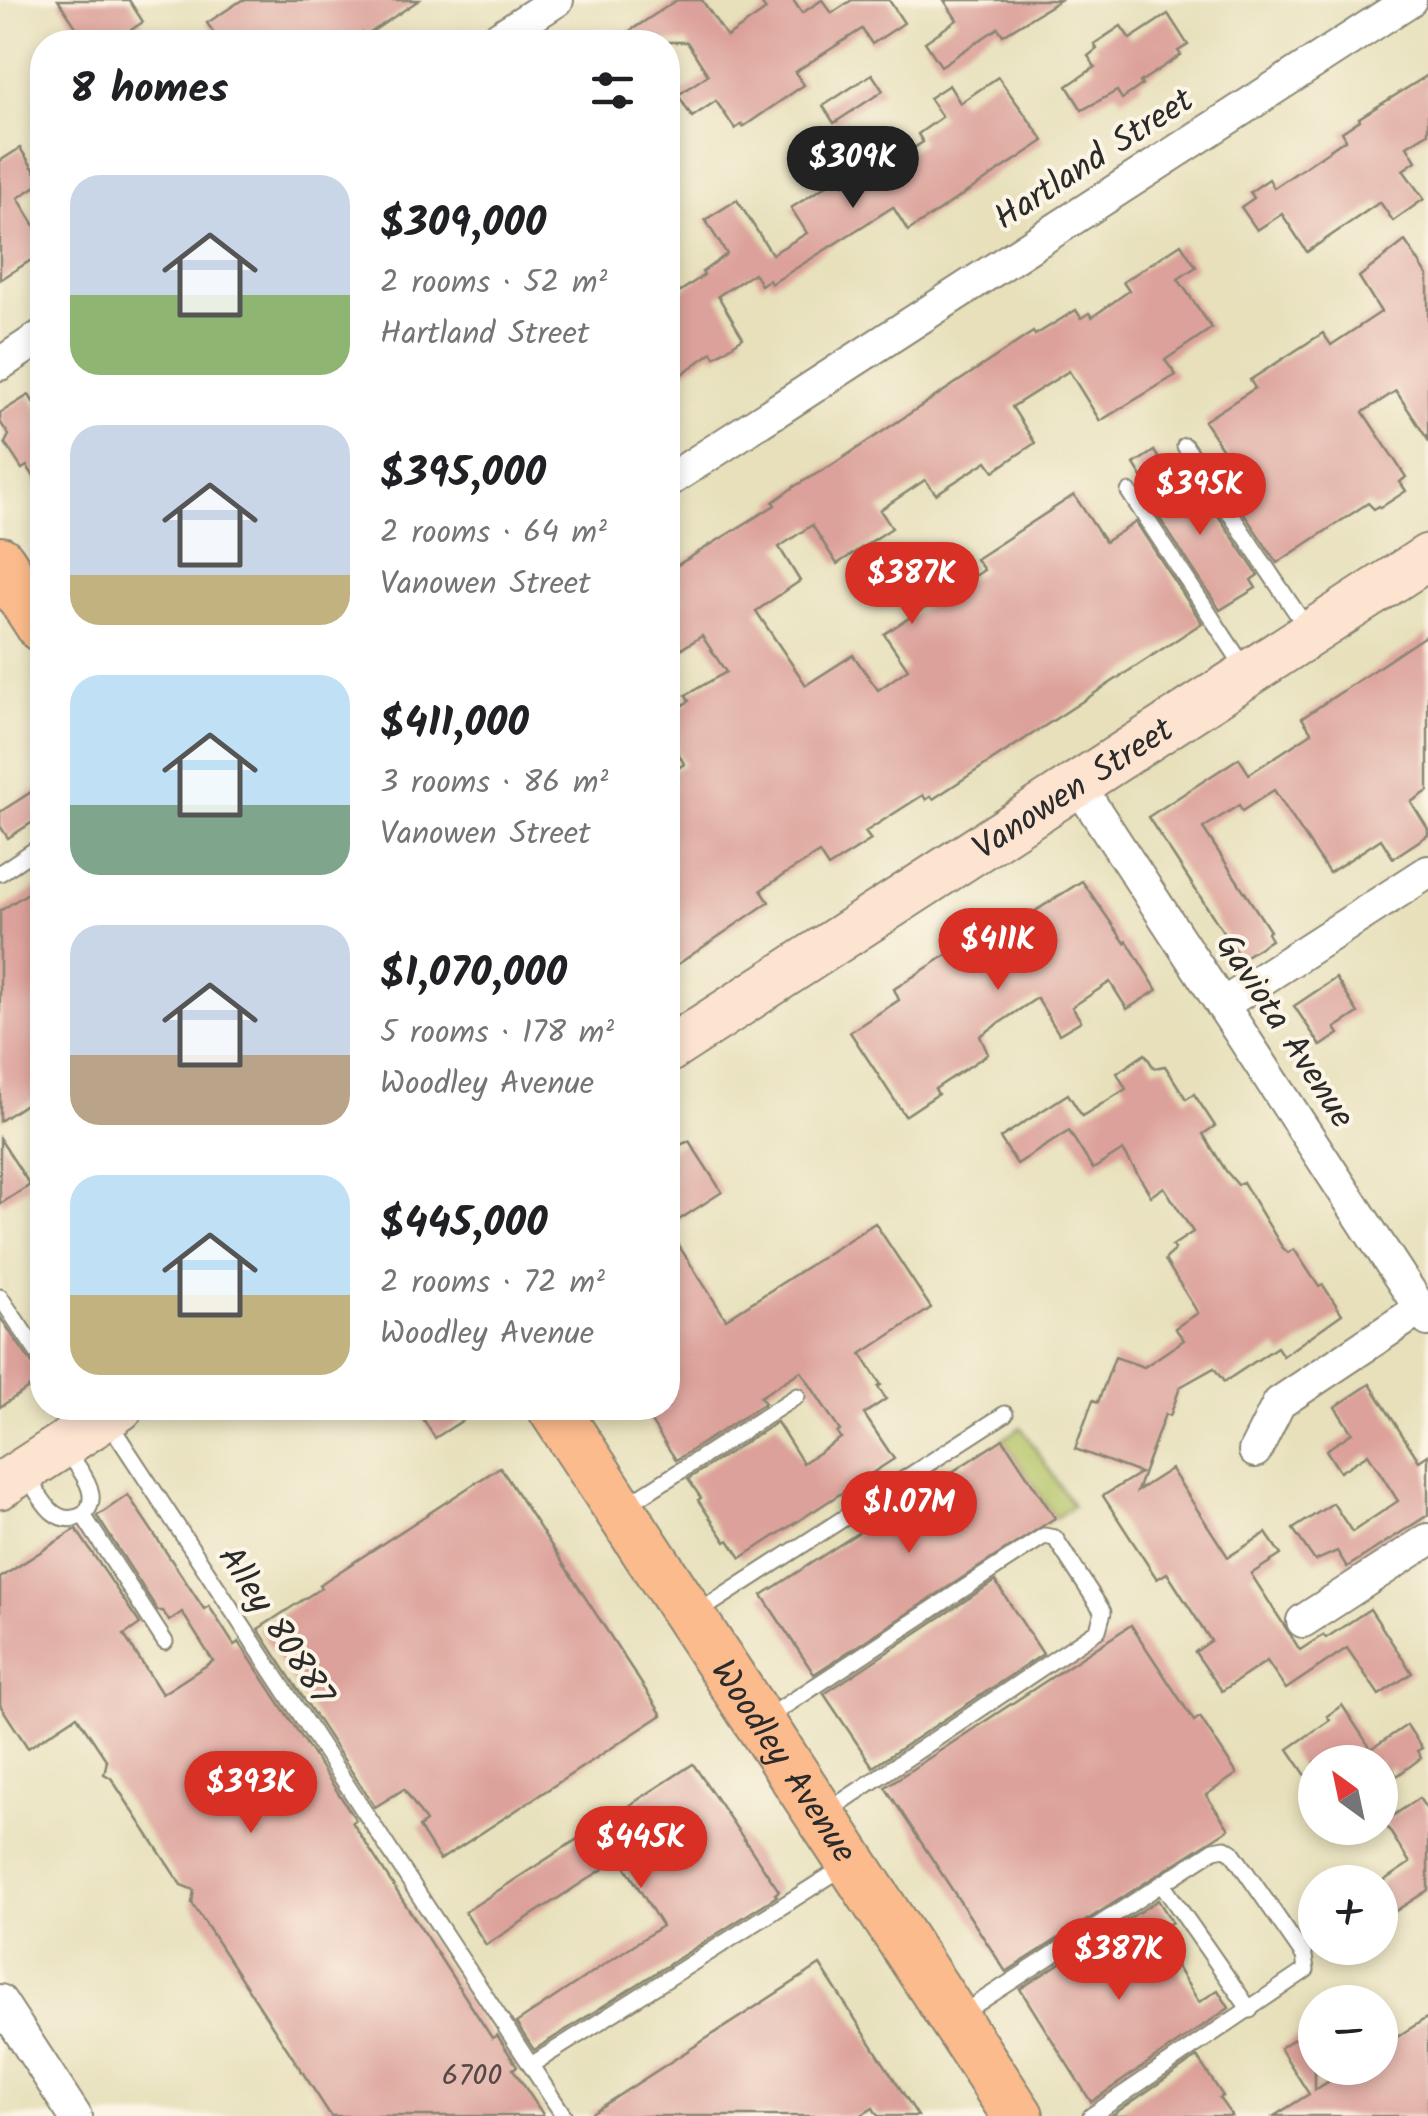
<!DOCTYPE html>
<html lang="en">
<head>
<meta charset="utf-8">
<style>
	:root { --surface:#fff; --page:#f6f6f6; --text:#202124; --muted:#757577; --accent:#d93025 }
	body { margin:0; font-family:Kalam,sans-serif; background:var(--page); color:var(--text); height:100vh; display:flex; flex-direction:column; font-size:38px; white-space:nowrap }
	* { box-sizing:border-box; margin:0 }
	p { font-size:32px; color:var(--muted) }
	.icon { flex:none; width:55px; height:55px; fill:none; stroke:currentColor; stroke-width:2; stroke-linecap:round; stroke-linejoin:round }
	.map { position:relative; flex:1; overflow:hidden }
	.panel { position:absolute; left:30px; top:30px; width:650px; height:1390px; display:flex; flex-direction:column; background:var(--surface); border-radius:40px; box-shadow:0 5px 15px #0003 }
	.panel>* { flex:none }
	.needle { width:65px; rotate:327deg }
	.fabs { position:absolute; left:1298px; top:1745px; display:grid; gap:20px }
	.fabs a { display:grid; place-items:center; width:100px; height:100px; border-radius:50%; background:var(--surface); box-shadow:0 5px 15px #0003; font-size:50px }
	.price { position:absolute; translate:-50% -85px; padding:0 22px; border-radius:35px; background:var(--accent); color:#fff; font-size:32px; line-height:65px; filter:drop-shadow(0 2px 5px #0008) }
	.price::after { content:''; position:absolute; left:50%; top:60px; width:30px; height:22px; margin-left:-15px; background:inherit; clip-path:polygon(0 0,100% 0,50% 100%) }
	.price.current { background:#222; color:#fff }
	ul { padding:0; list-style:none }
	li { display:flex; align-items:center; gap:30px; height:250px; padding:0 40px }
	li span { display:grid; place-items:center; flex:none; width:280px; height:200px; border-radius:30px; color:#555 }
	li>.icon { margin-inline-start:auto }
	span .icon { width:120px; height:120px; fill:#fffc; stroke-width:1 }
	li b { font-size:42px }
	h2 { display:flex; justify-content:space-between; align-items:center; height:120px; padding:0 40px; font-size:42px }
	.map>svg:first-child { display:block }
	.green { fill:#b4c366; stroke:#707748; stroke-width:2.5 }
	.building { fill:#dca19a }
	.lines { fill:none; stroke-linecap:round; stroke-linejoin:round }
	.lane-casing { stroke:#898673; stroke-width:19 }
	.street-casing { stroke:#898673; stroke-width:36 }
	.secondary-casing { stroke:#898673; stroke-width:49 }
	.primary-casing { stroke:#898673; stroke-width:54 }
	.lane { stroke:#fff; stroke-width:15 }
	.street { stroke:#fff; stroke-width:32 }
	.secondary { stroke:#fde4d1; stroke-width:45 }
	.primary { stroke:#fbbb8c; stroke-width:50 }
	.labels { text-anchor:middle; stroke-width:8; stroke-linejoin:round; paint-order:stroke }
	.number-label { font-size:30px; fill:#574847 }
	.street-label { font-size:35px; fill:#2b2b2b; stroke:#fcf5e5 }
</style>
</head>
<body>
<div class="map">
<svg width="1428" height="2116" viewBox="0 0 1428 2116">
	<rect width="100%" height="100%" fill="#fcf5e5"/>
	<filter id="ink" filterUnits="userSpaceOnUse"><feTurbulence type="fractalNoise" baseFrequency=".01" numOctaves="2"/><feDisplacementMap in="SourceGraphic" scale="20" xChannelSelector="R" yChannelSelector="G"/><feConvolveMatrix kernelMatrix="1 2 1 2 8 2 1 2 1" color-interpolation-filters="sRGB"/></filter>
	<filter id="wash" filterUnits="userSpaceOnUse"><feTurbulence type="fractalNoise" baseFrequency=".0048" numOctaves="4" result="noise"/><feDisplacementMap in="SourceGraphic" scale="40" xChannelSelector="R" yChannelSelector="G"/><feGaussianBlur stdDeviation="2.25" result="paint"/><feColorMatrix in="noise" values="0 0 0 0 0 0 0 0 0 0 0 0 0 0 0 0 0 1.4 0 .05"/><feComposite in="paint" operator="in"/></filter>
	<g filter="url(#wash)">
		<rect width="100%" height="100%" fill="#e7e0bb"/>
		<path class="green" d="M1021,1427L1073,1506L1055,1518L1003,1439Z"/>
		<g id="blocks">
			<g class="building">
				<path d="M58,0H129L143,22L113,42H86Z"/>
				<path d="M242,0H419L364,37L362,33L348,42H220L207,23Z"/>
				<path d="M677,0H702L727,37L766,10L759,0H793L802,13L822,0L832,13L852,0H889L904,23L872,44L862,29L795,72L804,85L743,127L742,124L735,129L716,101L692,117L678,95L708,75L687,42H613Z"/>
				<path d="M944,0H1060L1003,35L998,28L941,66L925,42L957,20Z"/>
				<path d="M1168,14L1188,45L1178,51L1181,55L1140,82L1142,85L1122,99L1117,91L1082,110L1067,86L1095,67L1088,56L1097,49L1094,44L1121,26L1130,39Z"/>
				<path d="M872,74L883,91L834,123L823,106Z"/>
				<path d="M1428,75V133L1407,146L1416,161L1403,170L1424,199L1393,221L1380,202L1307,252L1282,214L1257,230L1241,207L1254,198L1250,192L1269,179L1274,188L1346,139L1342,132L1360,120L1359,118Z"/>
				<path d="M998,77L1044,141L908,231L893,207L771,284L769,280L761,285L754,273L718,296L743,338L715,357L712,352L668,384V300L704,275L702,272L727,254L705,220L737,200L772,254L807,233L791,208L840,177L844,184L884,158L889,164L923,142L918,134L942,117L929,98L949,85L960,103Z"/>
				<path d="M20,148L42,182L18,198L42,237V253L0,280V161Z"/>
				<path d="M1405,241L1428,276V440L1396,391L1363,412L1406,477L1400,482L1406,491L1380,508L1379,506L1374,509L1368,503L1277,563L1230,493L1245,483L1204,421L1255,388L1250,380L1323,333L1331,345L1381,312L1359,277Z"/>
				<path d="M1181,244L1196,267L1178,279L1212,328L1165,360L1176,375L1100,421L1069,371L1012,407L1035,443L994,471L987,461L936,494L925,480L880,510L892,528L837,564L812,525L779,547L800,581L756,611L806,685L853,655L878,690L908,669L884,634L984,570L976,559L1074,495L1105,542L1136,522L1202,623L933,799L931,796L926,800L923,795L865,832L871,840L828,867L819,853L782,876L761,890L769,902L668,971V775L684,764L668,733V715L689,701L686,695L726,672L702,636L681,649L668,628V571L775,505L773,502L795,486L832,465L1033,332L1035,335L1076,310L1081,318L1089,313L1092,317L1129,291L1123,282Z"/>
				<path d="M29,395L42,416V489L27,466L22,469L5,443L9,435L0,422V413Z"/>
				<path d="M1154,451L1195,515L1211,505L1258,575L1251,580L1256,588L1220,610L1154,510L1160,506L1134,464Z"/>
				<path d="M1428,634V791L1411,802L1428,829V835L1393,858L1381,839L1329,873L1274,790L1242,811L1239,805L1203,828L1270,931L1267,933L1271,940L1241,959L1148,817L1239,758L1249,774L1312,733L1302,718Z"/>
				<path d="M42,785V816L8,838L0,826V812Z"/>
				<path d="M1082,881L1125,943L1127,941L1157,990L1127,1009L1110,982L1072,1007L1081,1021L1059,1034L1037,998L980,1036L988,1054L935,1089L938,1094L905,1116L850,1032L899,1000L894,989L979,934L987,942Z"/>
				<path d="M42,884V1093L0,1121V911Z"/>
				<path d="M1336,978L1358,1013L1335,1028L1339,1034L1321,1046L1294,1006Z"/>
				<path d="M1145,1054L1154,1068L1165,1066L1186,1099L1194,1094L1215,1126L1203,1134L1226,1171L1238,1185L1243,1182L1282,1247L1288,1253L1294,1249L1319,1287L1323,1285L1342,1314L1283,1356L1277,1347L1224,1382L1214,1368L1180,1387L1170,1416L1165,1414L1137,1491L1171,1469L1228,1557L1266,1533L1281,1555L1251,1574L1300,1650L1323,1635L1326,1638L1370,1609L1412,1673L1379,1695L1347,1648L1286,1689L1267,1661L1222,1691L1195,1652L1211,1641L1167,1573L1157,1579L1103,1496L1140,1473L1075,1449L1093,1400L1098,1402L1115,1357L1144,1367L1184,1340L1175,1328L1198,1313L1165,1260L1175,1249L1172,1246L1193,1232L1164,1187L1151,1196L1123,1150L1093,1169L1069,1131L1017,1164L1000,1138L1068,1094L1082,1116L1126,1089L1117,1073Z"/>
				<path d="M0,1139L30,1185L0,1204Z"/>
				<path d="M689,1141L722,1192L668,1227V1150Z"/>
				<path d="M875,1223L931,1308L861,1354L881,1385L878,1387L886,1399L864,1414L894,1459L741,1558L729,1540L726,1542L698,1500L701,1498L688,1479L777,1422L803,1463L841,1438L837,1433L840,1431L801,1371L760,1397L765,1403L676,1460L642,1408H668V1229L726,1319Z"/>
				<path d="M0,1317L33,1365L42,1370V1379L0,1407Z"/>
				<path d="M1370,1384L1419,1461L1428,1455V1515L1347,1567L1337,1551L1315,1561L1293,1529L1333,1503L1352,1532L1398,1501L1368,1454L1340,1472L1326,1450L1352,1433L1335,1407Z"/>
				<path d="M416,1408H482L435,1438Z"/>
				<path d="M1003,1439L1055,1518L814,1674L762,1595Z"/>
				<path d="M500,1467L662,1715L440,1860L419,1827L426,1822L404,1789L375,1807L258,1629L321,1588L319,1585Z"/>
				<path d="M128,1495L204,1609L209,1606L234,1645L239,1642L356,1820L352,1822L492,2038L497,2035L517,2066L513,2069L544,2116H331L192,1903L194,1890L181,1885L111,1778L104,1774L107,1761L77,1716L28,1748L0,1705V1578L76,1529L140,1624L124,1635L162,1694L213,1661L182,1612L169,1621L163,1611H158L97,1516Z"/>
				<path d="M995,1581L1043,1654L873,1767L824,1694Z"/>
				<path d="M1131,1625L1194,1721L1200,1717L1237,1774L1206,1795L1229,1829L1006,1972L885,1787Z"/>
				<path d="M1342,1705L1371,1749L1407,1725L1422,1748L1417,1751L1421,1758L1397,1776L1391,1767L1380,1774V1762H1350L1355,1759L1349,1750L1329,1762H1315V1789L1288,1749L1330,1720L1327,1716Z"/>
				<path d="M693,1764L779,1891L775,1894L777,1896L534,2050L516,2023L662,1926L620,1858L486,1945L465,1912Z"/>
				<path d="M1419,1798L1428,1811V1890L1380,1921V1883L1410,1863L1384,1822Z"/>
				<path d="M1158,1900L1172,1922L1155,1933L1199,2002L1218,1990L1229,2008L1091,2102L1020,1989Z"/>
				<path d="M820,1965L918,2116H878L873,2108L860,2116H587Z"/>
				<path d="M1428,2017V2116H1274L1309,2094L1280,2048L1304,2032L1315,2049V2090L1350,2068H1380V2048Z"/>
				<path d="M1197,2057L1223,2096L1219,2098L1232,2116H1111Z"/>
			</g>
		</g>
	</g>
	<g filter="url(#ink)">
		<use href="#blocks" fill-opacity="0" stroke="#898673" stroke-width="2.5"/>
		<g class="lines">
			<defs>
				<g id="lane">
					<path d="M1185,446L1308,630"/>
					<path d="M1129,492L1246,670"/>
					<path d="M0,873L42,845"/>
					<path d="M0,1297L42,1359"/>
					<path d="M108,1421L564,2116"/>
					<path d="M65,1448C77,1467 105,1495 83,1515L165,1642"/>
					<path d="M26,1474C40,1495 53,1530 83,1515"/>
					<path d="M624,1507L797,1396"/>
					<path d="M694,1615L1005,1414"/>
					<path d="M765,1719L1044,1536L1055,1538L1103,1612L1098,1630L828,1811"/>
					<path d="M1162,1884L1250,2010"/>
					<path d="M958,2016L1214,1850L1225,1848L1232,1852L1304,1956L1306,1970L1091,2116"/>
					<path d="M531,2065L847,1865"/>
				</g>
				<g id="street">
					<path d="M492,42L557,0"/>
					<path d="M0,364L42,336"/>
					<path d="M668,481L1410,0"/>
					<path d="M1077,783L1428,1320"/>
					<path d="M1222,1005L1428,872"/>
					<path d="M1255,1451L1279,1403L1420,1309"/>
					<path d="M1303,1621L1428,1540"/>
					<path d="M0,2001L75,2116"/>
				</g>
				<g id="secondary">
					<path id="s1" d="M668,1050L1428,557"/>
					<path d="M0,1486L120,1408"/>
				</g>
				<g id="primary">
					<path d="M0,562L42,627"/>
					<path id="s2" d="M553,1408L1018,2116"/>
				</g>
			</defs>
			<use href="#lane" class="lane-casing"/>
			<use href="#street" class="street-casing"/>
			<use href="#secondary" class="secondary-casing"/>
			<use href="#primary" class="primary-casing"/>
			<use href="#lane" class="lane"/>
			<use href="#street" class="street"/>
			<use href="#secondary" class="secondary"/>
			<use href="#primary" class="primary"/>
		</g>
	</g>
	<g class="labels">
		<g class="number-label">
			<text x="472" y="2085">6700</text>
		</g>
		<g class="street-label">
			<text transform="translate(1093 158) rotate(-33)" y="12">Hartland Street</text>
			<text dy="12" stroke="none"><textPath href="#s1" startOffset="482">Vanowen Street</textPath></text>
			<text transform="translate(1286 1030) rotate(57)" y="12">Gaviota Avenue</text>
			<text transform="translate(277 1625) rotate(57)" y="12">Alley 80887</text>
			<text dy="12" stroke="none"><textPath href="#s2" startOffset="422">Woodley Avenue</textPath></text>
		</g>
	</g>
</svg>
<div class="fabs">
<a><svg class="needle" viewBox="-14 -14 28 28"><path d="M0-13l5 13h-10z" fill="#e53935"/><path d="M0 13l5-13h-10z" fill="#757577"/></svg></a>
<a>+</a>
<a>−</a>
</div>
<b class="price current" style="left:853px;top:211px">$309K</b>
<b class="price" style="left:1200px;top:538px">$395K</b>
<b class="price" style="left:912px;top:627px">$387K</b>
<b class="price" style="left:998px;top:993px">$411K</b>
<b class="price" style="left:909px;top:1556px">$1.07M</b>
<b class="price" style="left:251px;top:1836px">$393K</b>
<b class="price" style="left:641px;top:1891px">$445K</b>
<b class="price" style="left:1119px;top:2003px">$387K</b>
<section class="panel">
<h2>8 homes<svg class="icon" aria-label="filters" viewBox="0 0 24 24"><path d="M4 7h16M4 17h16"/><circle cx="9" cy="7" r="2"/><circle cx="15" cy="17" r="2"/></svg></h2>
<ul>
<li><span style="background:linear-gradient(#c9d6e8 60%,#8fb573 0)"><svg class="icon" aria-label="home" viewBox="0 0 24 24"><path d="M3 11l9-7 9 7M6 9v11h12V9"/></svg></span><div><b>$309,000</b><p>2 rooms · 52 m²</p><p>Hartland Street</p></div></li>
<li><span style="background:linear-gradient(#c9d6e8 75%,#c2b280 0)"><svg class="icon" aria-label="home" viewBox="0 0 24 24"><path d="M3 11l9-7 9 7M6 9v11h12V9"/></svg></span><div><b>$395,000</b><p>2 rooms · 64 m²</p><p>Vanowen Street</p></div></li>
<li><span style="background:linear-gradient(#bfe0f5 65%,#7fa58c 0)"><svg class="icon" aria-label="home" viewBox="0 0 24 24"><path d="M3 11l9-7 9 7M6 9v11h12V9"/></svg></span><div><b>$411,000</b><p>3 rooms · 86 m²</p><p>Vanowen Street</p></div></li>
<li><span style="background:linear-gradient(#c9d6e8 65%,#b9a48a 0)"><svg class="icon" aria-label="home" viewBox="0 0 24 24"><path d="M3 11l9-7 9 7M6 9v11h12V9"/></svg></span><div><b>$1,070,000</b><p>5 rooms · 178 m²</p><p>Woodley Avenue</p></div></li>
<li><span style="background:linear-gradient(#bfe0f5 60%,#c2b280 0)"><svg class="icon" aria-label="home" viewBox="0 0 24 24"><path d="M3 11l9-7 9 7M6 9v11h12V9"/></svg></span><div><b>$445,000</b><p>2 rooms · 72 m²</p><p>Woodley Avenue</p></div></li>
</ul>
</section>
</div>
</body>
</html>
